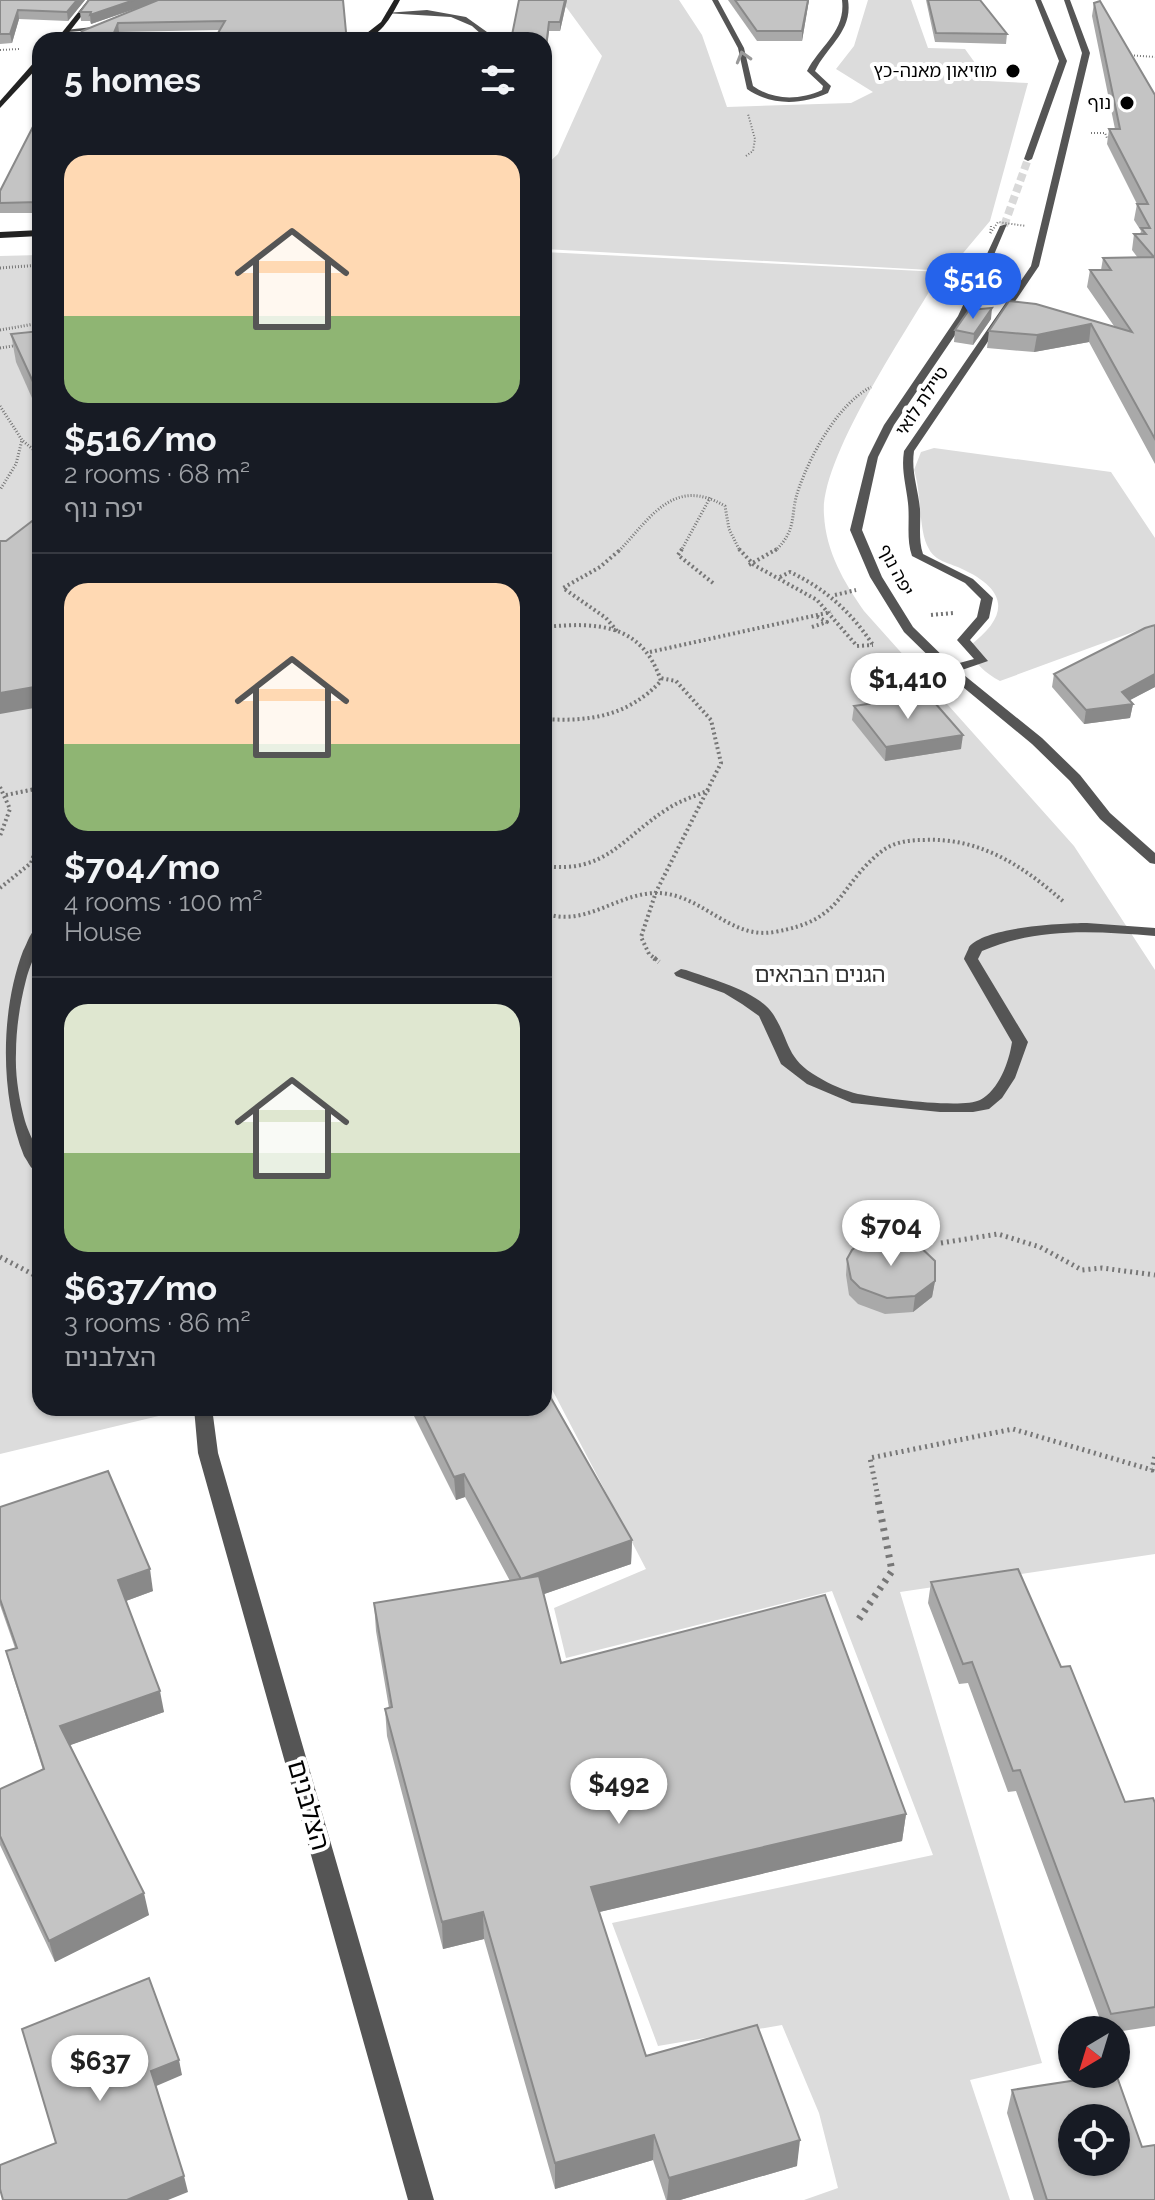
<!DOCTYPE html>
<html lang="en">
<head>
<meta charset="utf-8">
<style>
	:root { --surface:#171b24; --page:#242831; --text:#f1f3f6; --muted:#9ea1a6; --line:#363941; --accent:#2563eb }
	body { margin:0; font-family:Raleway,"Noto Sans Hebrew",sans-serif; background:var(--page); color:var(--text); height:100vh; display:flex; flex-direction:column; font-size:30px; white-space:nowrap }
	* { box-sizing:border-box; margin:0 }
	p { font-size:26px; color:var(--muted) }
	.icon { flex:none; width:44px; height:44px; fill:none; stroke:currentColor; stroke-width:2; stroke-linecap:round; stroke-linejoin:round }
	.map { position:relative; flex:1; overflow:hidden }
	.details { position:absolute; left:32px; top:32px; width:520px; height:1384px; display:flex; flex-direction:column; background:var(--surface); border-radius:24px; box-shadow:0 2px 6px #0004 }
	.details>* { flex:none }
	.needle { width:52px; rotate:218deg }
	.fabs { position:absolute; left:1058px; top:2016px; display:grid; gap:16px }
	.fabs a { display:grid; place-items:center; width:72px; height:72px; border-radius:50%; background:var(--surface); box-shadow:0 2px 6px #0004; font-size:40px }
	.price { position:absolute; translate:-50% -68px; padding:0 18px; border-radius:28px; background:#fff; color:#222; font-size:26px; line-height:52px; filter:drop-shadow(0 2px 4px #0008) }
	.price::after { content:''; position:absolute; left:50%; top:48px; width:24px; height:18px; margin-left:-12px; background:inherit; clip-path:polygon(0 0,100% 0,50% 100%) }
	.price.active { background:var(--accent); color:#fff }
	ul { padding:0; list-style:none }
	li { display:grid; align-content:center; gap:16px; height:424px; padding:0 32px }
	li+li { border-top:2px solid var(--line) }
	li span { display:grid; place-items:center; height:248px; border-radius:24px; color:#555 }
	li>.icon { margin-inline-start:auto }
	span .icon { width:144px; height:144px; fill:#fffc; stroke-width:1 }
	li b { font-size:34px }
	h2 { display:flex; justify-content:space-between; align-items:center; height:96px; padding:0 32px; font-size:34px }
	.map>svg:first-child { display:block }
	.green { fill:#dcdcdc }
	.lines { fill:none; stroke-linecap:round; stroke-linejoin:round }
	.street-tunnel { stroke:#d9d9d9; stroke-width:8; stroke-dasharray:8 4; stroke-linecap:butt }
	.path-far4 { stroke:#777; stroke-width:2; stroke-dasharray:1 2; stroke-linecap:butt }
	.path-far3 { stroke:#777; stroke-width:3; stroke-dasharray:1 2; stroke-linecap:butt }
	.path-far2 { stroke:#777; stroke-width:4; stroke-dasharray:2 3; stroke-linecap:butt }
	.path-far1 { stroke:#777; stroke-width:5; stroke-dasharray:2 4; stroke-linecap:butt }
	.path { stroke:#777; stroke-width:7; stroke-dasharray:3 6; stroke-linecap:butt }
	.lane { fill:#555; fill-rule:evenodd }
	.street { fill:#555; fill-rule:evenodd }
	.secondary { fill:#222; fill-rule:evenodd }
	.path-bridge { stroke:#777; stroke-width:2; stroke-dasharray:1 2; stroke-linecap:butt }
	.wall { fill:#a9a9a9 }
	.shaded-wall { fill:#898989 }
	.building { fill:#c4c4c4; stroke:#898989; stroke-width:2; fill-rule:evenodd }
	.oneway { stroke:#999 }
	.poi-dot { fill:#000; stroke:#fff; stroke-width:3 }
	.labels { text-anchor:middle; stroke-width:8; stroke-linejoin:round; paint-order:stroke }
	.far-poi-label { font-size:18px; fill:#000; stroke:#fff; text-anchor:end }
	.far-street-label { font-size:18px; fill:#000; stroke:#fff }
	.park-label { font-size:22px; fill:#333; stroke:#fff }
	.near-street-label { font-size:26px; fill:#000; stroke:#fff }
</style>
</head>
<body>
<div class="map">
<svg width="1155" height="2200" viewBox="0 0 1155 2200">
	<rect width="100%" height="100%" fill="#fff"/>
	<g class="green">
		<path d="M561,0H679L702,35L727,107L851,103L873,92L836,69L854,46L868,0H911L928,48L965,49L988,81L1028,83L990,221L948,271L544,249V167L558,154L602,56Z"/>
		<path d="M544,252L941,272C910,326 819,458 824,515C826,552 844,582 864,611L1074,846L1155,970V1554L900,1592L1042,2063L970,2080L1010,2200H804L838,2188L819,2113L782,2025L658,2046L612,1923L933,1855L832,1591L566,1658L554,1608L646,1569L544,1374Z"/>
		<path d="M40,255V1408H192L0,1454V256Z"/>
		<path d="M934,448L1111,472L1155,538V624L1000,681C985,673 974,663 968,647C1010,616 1009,590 960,568C949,563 935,561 929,549C918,531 922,494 914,470L921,452Z"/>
	</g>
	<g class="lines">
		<path class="street-tunnel" d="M1004,226L1028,159"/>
		<g class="path-far4">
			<path d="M120,39L222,35"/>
			<path d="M0,50L19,49"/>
			<path d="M1128,55L1155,57"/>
			<path d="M1091,133H1105L1107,138H1114"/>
			<path d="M746,156L753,151L755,139L748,114"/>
		</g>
		<g class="path-far3">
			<path d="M0,268L40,265"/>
			<path d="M0,330L40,323"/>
			<path d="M0,348L19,345"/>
			<path d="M0,406L22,440L16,464L0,490"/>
			<path d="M23,441L40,455"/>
			<path d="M619,551C651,517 674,476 725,506L729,529L740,551"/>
			<path d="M681,551L711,496"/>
			<path d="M775,551C799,528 789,514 799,488C811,454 838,404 871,387"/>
		</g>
		<g class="path-far2">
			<path d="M682,549L678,555L713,583"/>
			<path d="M739,549L754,565L817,600L857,646L873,645"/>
			<path d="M749,565L777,549"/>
			<path d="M780,577L790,572C826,589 851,612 873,645"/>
			<path d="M835,595L856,590"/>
			<path d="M931,615L953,613"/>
			<path d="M544,627C597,622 642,623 661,681C628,716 590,722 544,719"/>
			<path d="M812,627L827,622L816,616"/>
			<path d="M617,631L606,618L563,588L600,567L621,549"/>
			<path d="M650,652L831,612"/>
			<path d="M544,778L547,787L544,817"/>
			<path d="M0,787L10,809L0,836"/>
			<path d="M6,795L40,788"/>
			<path d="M544,866C607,874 622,837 669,808C681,800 696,796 709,790"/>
			<path d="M0,888L31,863L37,846"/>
			<path d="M544,913C584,928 616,894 655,893C701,892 729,940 774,932C846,920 836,887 882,851C894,842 909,840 923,840C980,837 1023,866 1064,902"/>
			<path d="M657,960L649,954L641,937L656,892L721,763L711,720L676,681L660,678"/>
		</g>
		<g class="path-far1">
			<path d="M654,958L659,962"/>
			<path d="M941,1243L998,1234L1040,1247L1082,1270L1102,1268L1155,1275"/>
			<path d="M0,1257L40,1278"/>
			<path d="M878,1497L870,1458L1013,1429L1152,1470L1155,1455"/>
		</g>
		<path class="path" d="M859,1619L892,1571L877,1495"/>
		<g class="lane">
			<path d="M1087,923L1155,928V936C1095,931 1038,927 982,951L978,959L1028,1042L1015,1078L1002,1098L989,1109L973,1112H940L852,1103L807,1084L781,1064L759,1016L742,1004L724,993L676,976L674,973L681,969L686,970C711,979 758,991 773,1014C791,1042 785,1058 818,1077C829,1084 846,1091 858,1094C881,1098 962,1109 980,1100C999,1090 1009,1062 1012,1042L964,959C964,958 969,948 969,947C985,927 1062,923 1087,923Z"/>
			<path d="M40,927C40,952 32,957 26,980C20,1003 16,1029 16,1053C15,1076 19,1099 25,1121C32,1143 40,1148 40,1173C31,1171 29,1163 24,1156C0,1096 0,1012 23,951C28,942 30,930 40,927Z"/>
		</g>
		<g class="street">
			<path d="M712,0H718L744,48L753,86C774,101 800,100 822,90L823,86L807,71C820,46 846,31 842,0H848C853,31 827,46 815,71L831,86L828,93C802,105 771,106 747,89L738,48Z"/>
			<path d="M1035,0H1041L1067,61L1032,159L1028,161L1024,159L1059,61Z"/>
			<path d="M1064,0H1070L1090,53L1039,266L914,451C911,472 918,488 920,509C921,524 918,539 923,554L973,579L993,598L989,618L970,640L988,661L959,671L1042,738L1080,775L1110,813L1155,853V864L1150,863L1100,819L1070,781L1032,744L946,673L904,632L870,577L850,530L868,457L884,425L958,316L1000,226L1007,224L968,316L894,425L878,457L862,530L882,577L913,627L952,665L974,659L957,640L977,617L981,599L965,583L912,556C906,539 910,521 908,503C906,484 901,470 904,451L1031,266L1082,53Z"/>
			<path d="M427,10L466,17L487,32V40H481V34L472,26L451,17L385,13Z"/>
			<path d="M102,26L104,29L68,32L65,30Z"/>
			<path d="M194,1408H212L218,1453L434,2200H408L198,1453Z"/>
		</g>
		<g class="secondary">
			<path d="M88,0H94L63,40H56Z"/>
			<path d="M394,0H400C391,17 379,40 358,40L381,22Z"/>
			<path d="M37,59H40V65L0,108V101Z"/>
			<path d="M40,230V236L0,238V232Z"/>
		</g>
		<path class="path-bridge" d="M991,226L990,234L998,222L1026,226"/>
	</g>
	<g class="wall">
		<path d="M0,0H85L68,21L19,19L12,43L0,44Z"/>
		<path d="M89,0H343L346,40H214L219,30L119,32L77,40L143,6L91,24L90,21H81L80,12Z"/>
		<path d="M519,0H567L560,31H549L544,40Z"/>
		<path d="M728,0H809L802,41H757Z"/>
		<path d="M926,0H980L1007,34L1006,44L935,42Z"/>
		<path d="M1094,3L1155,95V464L1089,342L1034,352L987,348L989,331L1009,301L1114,326L1087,287L1090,270H1101L1103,258H1138L1132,250L1134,234H1140L1141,231L1134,220L1137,204L1107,144L1109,129H1115L1092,16Z"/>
		<path d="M40,113V213H0V191Z"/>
		<path d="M991,319L973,345L954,342L955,330Z"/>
		<path d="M40,331V416L16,362L11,334Z"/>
		<path d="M1155,625V687L1129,700L1133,704L1130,718L1084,724L1052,687L1054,674Z"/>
		<path d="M854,706L961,749L885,761L852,720Z"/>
		<path d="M847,1259L935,1281L932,1297L913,1312L885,1314L858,1304L849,1295L846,1275Z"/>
		<path d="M410,1408H544L632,1540L631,1564L544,1594L561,1663L906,1814L902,1841L599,1912L646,2056L797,2166L680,2200H666L653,2160L555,2189L484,1939L443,1949L387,1736L385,1709L389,1708L376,1631L374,1603L510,1581L465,1497L456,1500Z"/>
		<path d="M0,1507L153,1591L126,1601L164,1712L70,1745L149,1915L55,1962L0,1845V1789L43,1770L12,1673L6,1651L15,1648L0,1605Z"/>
		<path d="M931,1582L1061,1667L1125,1802L1155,1803V2026L1116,2032V2030H1104L1016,1791L1008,1792L968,1683L959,1684L928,1603Z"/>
		<path d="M1012,2090L1142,2147L1155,2200H1034L1007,2113Z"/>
	</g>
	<g class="shaded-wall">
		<path d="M77,0H85L68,21L67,12Z"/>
		<path d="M134,0H161L91,24L90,15Z"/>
		<path d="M565,0H567L560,31V22Z"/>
		<path d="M808,0H809L802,41V31Z"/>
		<path d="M18,10L19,19L12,43L10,34Z"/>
		<path d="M549,22V31L544,73V63Z"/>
		<path d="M118,23L119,32L116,40H111Z"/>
		<path d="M992,308L991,319L973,345L974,334Z"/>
		<path d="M1091,324L1089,342L1034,352L1037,335Z"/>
		<path d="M1155,674V687L1119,706L1122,692Z"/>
		<path d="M40,686V707L0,714V693Z"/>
		<path d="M1133,704L1130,718L1084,724L1086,710Z"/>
		<path d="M963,735L961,749L885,761L886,747Z"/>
		<path d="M935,1281L932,1297L913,1312L915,1296Z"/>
		<path d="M464,1474L465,1497L456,1500L454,1477Z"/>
		<path d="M632,1540L631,1564L521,1602V1579Z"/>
		<path d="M150,1569L153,1591L123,1602L118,1580Z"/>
		<path d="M160,1691L164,1712L65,1747L60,1726Z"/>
		<path d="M906,1814L902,1841L591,1914V1887Z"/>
		<path d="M144,1893L149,1915L55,1962L49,1941Z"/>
		<path d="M483,1912L484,1939L443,1949L442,1922Z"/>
		<path d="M179,2060L182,2075L154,2087L151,2071Z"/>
		<path d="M654,2135L653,2160L555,2189V2163Z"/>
		<path d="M800,2140L797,2166L680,2200H667L669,2178Z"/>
		<path d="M184,2176L188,2192L168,2200H127Z"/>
	</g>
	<g class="building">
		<path d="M0,0H77L67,12L18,10L10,34H0Z"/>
		<path d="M89,0H134L90,15L91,12H80Z"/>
		<path d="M158,0H343L346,32L342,40H214L225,21L118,23L111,40H77L82,31Z"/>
		<path d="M519,0H565L560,22H549L544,63V40H511Z"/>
		<path d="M735,0H808L802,31H757Z"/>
		<path d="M928,0H980L1007,34L936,33Z"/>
		<path d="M1100,1L1155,95V439L1091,324L1037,335L989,331L1009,301L1036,304L1132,332L1090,270H1111L1103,258L1154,257L1134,234H1146L1141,228H1150L1137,204H1148L1109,129H1120L1094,3Z"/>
		<path d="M40,113L39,202L0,203V191Z"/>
		<path d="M992,308L974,334L955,330L969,310Z"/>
		<path d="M40,331V397L11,334Z"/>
		<path d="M40,515V686L0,693V541H6Z"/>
		<path d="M1155,625V674L1122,692L1133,704L1086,710L1054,674L1145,628Z"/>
		<path d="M928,695L963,735L886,747L854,706Z"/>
		<path d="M888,1237L917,1244L935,1261V1281L915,1296L887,1298L860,1288L851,1279L847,1259L852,1250L861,1243Z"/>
		<path d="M544,1386L632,1540L521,1579L464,1474L454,1477L420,1408H544Z"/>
		<path d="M108,1471L150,1569L118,1580L160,1691L60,1726L144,1893L49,1941L0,1836V1789L44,1769L6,1651L17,1648L0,1599V1507Z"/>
		<path d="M1018,1569L1061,1667L1070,1666L1125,1802L1153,1798L1155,1803V2007L1111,2014L1020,1770L1013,1771L972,1662L963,1664L931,1582Z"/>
		<path d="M539,1576L561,1663L825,1595L906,1814L591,1887L646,2056L757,2025L800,2140L669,2178L654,2135L555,2163L483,1912L442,1922L385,1709L392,1707L374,1603Z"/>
		<path d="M149,1978L179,2060L151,2071L184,2176L127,2200H3L0,2189V2165L56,2143L22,2029Z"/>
		<path d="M1116,2074L1142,2147L1155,2145V2200H1047L1012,2090ZM1072,2118H1116V2162H1072Z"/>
	</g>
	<defs><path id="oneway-chevron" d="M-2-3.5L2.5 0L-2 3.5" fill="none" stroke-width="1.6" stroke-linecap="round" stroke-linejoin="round" transform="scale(2)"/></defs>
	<use class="oneway" href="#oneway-chevron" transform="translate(743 57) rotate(-106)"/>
	<g class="poi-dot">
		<circle cx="1013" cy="71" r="8"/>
		<circle cx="1127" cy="103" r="8"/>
	</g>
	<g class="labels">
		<g class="far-poi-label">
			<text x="997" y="77">מוזיאון מאנה-כץ</text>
			<text x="1111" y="109">נוף</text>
		</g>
		<g class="far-street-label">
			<text transform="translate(922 401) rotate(-56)" y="6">טיילת לואי</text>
			<text transform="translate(896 570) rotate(62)" y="6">יפה נוף</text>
		</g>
		<g class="park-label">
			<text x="820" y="982">הגנים הבהאים</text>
		</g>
		<g class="near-street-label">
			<text transform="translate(309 1805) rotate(74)" y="9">הצלבנים</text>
		</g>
	</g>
</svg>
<div class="fabs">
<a><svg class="needle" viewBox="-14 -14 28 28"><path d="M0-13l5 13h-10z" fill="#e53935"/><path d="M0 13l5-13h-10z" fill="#9ea1a6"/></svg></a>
<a><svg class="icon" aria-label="locate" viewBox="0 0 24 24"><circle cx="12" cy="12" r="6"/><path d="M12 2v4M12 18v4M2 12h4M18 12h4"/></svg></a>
</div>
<b class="price active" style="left:973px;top:321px">$516</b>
<b class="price" style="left:908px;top:721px">$1,410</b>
<b class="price" style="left:891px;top:1268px">$704</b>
<b class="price" style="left:619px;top:1826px">$492</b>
<b class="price" style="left:100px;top:2103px">$637</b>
<section class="details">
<h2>5 homes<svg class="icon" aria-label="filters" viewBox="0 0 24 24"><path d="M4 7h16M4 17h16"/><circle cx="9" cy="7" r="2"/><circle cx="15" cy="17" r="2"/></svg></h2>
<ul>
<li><span style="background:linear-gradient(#ffd9b3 65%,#8fb573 0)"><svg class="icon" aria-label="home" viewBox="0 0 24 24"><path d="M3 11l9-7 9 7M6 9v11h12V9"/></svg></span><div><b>$516/mo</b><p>2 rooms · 68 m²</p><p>יפה נוף</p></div></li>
<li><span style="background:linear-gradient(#ffd9b3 65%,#8fb573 0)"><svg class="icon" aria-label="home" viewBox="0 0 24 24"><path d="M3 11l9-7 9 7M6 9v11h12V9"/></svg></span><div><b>$704/mo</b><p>4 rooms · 100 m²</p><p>House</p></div></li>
<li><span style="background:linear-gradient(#dfe7d0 60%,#8fb573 0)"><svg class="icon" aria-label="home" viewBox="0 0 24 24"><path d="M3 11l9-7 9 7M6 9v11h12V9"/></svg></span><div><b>$637/mo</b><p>3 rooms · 86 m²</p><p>הצלבנים</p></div></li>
</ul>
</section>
</div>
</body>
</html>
